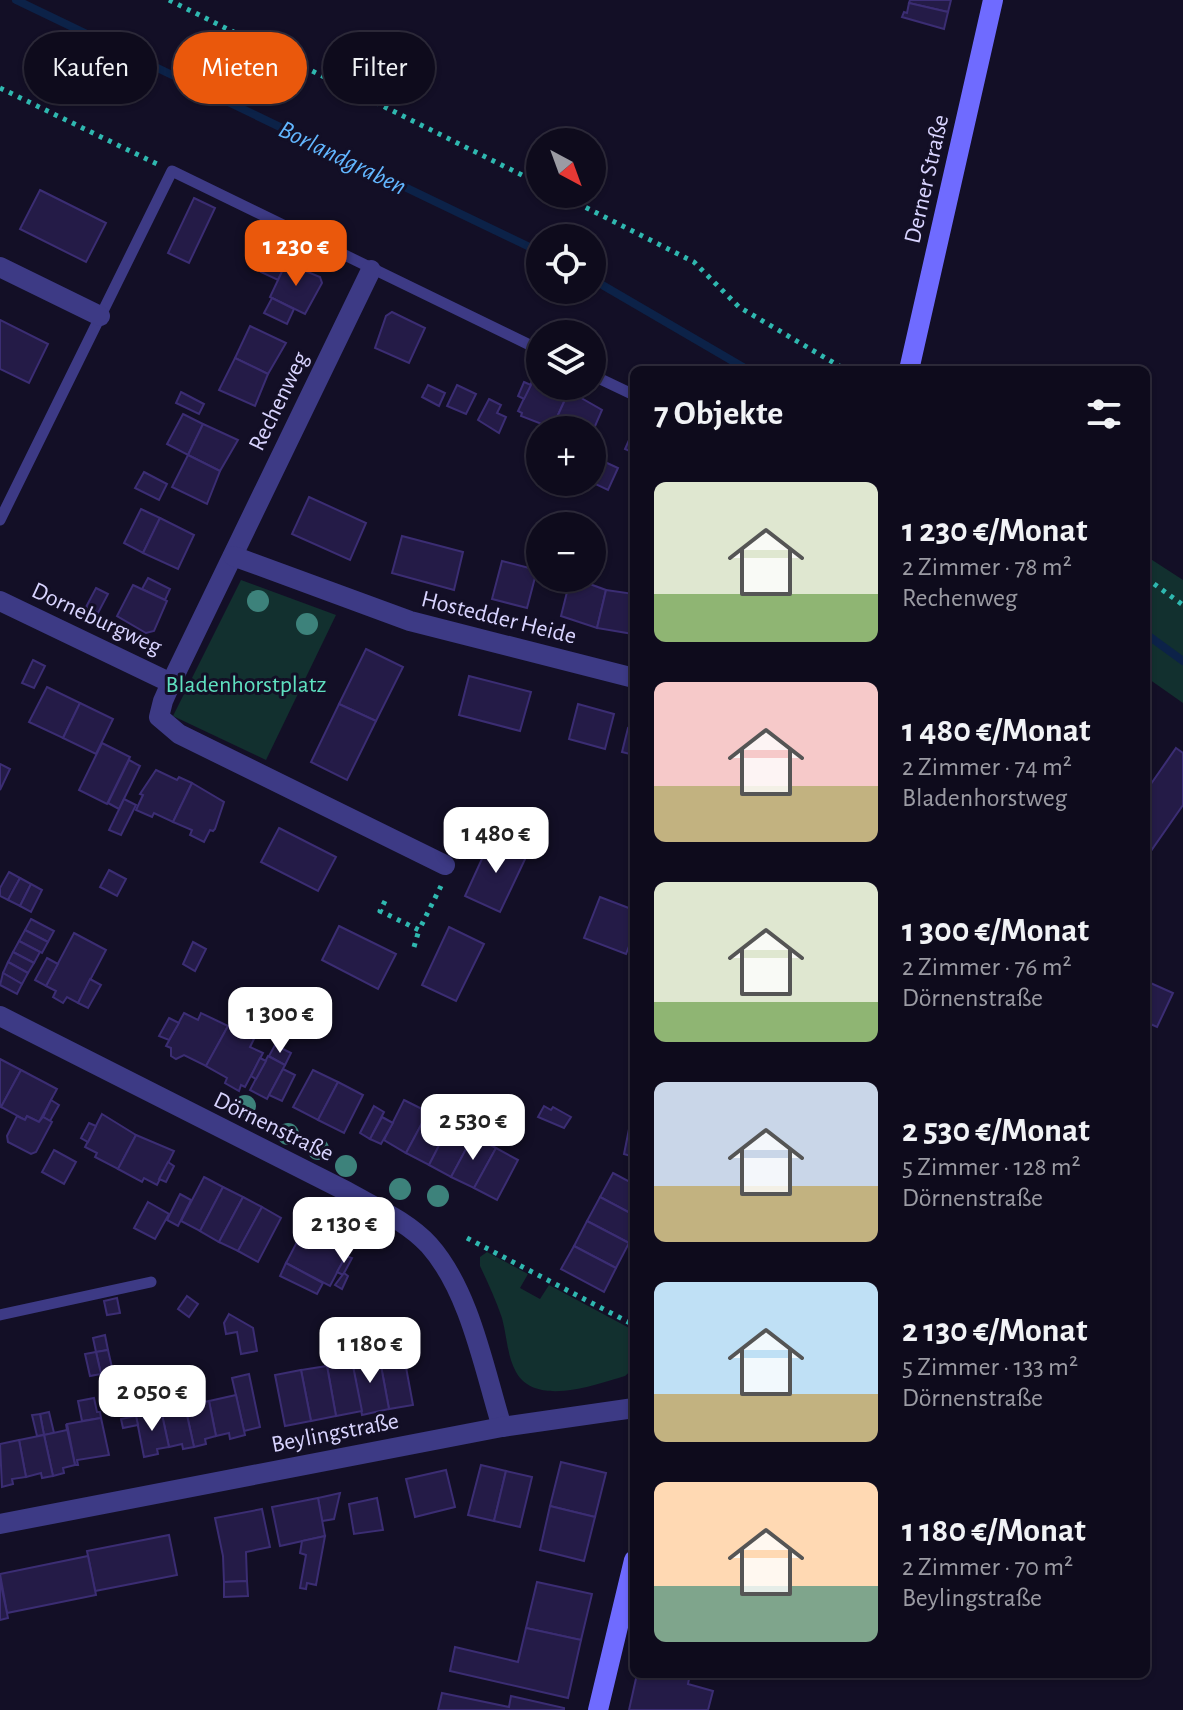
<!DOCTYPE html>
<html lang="de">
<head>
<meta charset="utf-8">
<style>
	:root { --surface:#0e0b1c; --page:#1c1929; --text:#f1f3f6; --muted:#9b9ba3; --line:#2e2b3b; --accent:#ea580c }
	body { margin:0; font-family:"Alegreya Sans",sans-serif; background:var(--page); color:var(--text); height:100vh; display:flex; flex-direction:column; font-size:30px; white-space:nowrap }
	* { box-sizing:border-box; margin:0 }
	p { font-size:26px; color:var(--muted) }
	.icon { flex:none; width:44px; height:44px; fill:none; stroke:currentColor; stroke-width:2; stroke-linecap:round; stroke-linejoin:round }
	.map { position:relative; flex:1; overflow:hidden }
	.drawer { position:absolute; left:630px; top:366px; width:520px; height:1312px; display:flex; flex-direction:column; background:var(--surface); border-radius:12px; box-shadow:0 2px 6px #0004,0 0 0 2px var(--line) }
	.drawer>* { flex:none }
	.banner { position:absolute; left:24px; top:32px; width:486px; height:72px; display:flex; gap:16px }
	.needle { width:52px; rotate:139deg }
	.buttons { position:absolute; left:526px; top:128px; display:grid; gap:16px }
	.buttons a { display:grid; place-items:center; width:80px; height:80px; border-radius:50%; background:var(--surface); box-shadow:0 2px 6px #0004,0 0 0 2px var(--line); font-size:40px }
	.price { position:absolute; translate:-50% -68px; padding:0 18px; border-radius:16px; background:#fff; color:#222; font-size:26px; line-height:52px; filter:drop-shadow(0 2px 4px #0008) }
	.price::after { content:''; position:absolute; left:50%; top:48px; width:24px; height:18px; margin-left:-12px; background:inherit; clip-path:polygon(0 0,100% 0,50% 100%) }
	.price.on { background:var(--accent); color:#fff }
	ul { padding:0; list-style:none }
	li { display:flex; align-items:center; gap:24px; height:200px; padding:0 24px }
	li span { display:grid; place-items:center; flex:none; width:224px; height:160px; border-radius:12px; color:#555 }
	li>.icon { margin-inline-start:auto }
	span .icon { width:96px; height:96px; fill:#fffc; stroke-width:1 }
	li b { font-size:34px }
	h2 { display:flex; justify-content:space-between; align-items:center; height:96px; padding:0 24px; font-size:34px }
	.tag { padding:0 28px; border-radius:36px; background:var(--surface); box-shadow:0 2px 6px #0004,0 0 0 2px var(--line); font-size:28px; line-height:72px }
	.tag.on { background:var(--accent); color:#fff }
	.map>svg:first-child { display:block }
	.green { fill:#12302f }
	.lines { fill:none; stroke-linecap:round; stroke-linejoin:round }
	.stream { stroke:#0c2248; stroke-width:8 }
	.building { fill:#241b47; stroke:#3b2d73; stroke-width:2 }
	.path { stroke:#2fb8b0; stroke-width:5; stroke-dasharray:4 6; stroke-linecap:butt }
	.lane { stroke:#3d3a85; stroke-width:11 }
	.street { stroke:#3d3a85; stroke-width:20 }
	.secondary { stroke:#6f6bff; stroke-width:20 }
	.tree { fill:#3d827b }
	.labels { text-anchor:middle; stroke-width:6; stroke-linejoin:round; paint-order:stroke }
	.street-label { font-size:24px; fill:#d9d4ff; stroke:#130f26 }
	.park-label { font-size:24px; fill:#5fe0c0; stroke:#130f26 }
	.water-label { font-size:26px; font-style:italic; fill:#62b6ff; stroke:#130f26 }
</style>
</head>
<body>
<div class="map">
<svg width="1183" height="1710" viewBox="0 0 1183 1710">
	<rect width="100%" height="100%" fill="#130f26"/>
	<g class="green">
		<path d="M1146,556L1183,580V703L1146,677Z"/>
		<path d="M241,580L336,615L266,760L173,716Z"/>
		<path d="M487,1252L528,1274L520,1288L540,1299L549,1285L633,1330L634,1368L625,1376C595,1385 535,1407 516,1372C507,1356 507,1336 502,1318C496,1300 488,1283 480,1266V1257Z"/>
	</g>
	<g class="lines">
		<g class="stream">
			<path d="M16,0L540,252"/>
			<path d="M592,279L748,370"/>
			<path d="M1146,634L1183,661"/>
		</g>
	</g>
	<g class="building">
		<path d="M910,0H951L948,12L909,3Z"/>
		<path d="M909,3L948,12L944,29L902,17L904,12L907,13Z"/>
		<path d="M40,190L106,223L86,262L20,229Z"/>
		<path d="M194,198L215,208L189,263L168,253Z"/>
		<path d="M272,248L309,265L305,272L286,263L278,280L261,272Z"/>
		<path d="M286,263L320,277L322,283L305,314L270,297Z"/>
		<path d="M272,298L294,309L287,324L264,313Z"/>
		<path d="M392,312L425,328L409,363L375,348L386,316Z"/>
		<path d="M0,320L48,344L29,383L0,369Z"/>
		<path d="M250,326L286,343L268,374L235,358Z"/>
		<path d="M235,358L268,374L255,406L219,390Z"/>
		<path d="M534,377L540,379V386H559L569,391L552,428L521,416L522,413L518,411Z"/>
		<path d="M524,382L531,385L524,399L518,396Z"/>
		<path d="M428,385L445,393L439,406L422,397Z"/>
		<path d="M457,385L476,394L466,414L447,406Z"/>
		<path d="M569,391L602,410L592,433V430H556L552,428Z"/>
		<path d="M181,392L204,404L199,414L176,403Z"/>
		<path d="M489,399L501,405L497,413L506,417L499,433L478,420Z"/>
		<path d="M183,414L203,424L188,455L167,444Z"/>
		<path d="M203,424L238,440L220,471L188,455Z"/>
		<path d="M634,429V453L625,449Z"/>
		<path d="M188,455L220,471L207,504L172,487Z"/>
		<path d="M592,456L618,468L608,490L591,482Z"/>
		<path d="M144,472L167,484L159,500L135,488Z"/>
		<path d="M309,497L366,523L350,560L292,534Z"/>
		<path d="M141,509L160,518L143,553L124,543Z"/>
		<path d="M160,518L194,535L178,569L143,553Z"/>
		<path d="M402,536L463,552L454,590L392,573Z"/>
		<path d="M502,561L537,570L527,608L492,599Z"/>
		<path d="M148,578L170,589L165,600L142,589Z"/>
		<path d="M576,579L606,590L597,628L561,616L570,580L576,582Z"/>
		<path d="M133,585L167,601L154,631L146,633L117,616Z"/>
		<path d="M96,588L108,594L98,613L86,607Z"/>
		<path d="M606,590L634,594L633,634L597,628Z"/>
		<path d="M366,649L403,667L376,721L339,704Z"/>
		<path d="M33,660L45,666L34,688L22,683Z"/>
		<path d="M469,676L531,692L520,731L459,715Z"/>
		<path d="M47,687L80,703L63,738L29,722Z"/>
		<path d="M80,703L113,719L96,754L63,738Z"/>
		<path d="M339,704L376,721L347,780L311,762Z"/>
		<path d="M578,704L614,714L605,749L569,739Z"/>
		<path d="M628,728L634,730V755L622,752Z"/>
		<path d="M102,743L130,757L107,804L79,790Z"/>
		<path d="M1176,748L1183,753V805L1146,858V791Z"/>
		<path d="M129,760L140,766L119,809L108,803Z"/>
		<path d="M0,764L10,769L0,790Z"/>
		<path d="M156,770L177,780L179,777L192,783L173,822L154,813L152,817L136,810L143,795L140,794Z"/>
		<path d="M192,783L224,802L215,829L213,831L210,830L204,842L190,835L192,830L173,822Z"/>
		<path d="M124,799L136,805L121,835L109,830Z"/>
		<path d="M279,828L336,857L318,891L261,862Z"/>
		<path d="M491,839L527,855L500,912L465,896Z"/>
		<path d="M109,870L126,879L117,896L100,887Z"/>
		<path d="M9,872L20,878L8,900L0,896V888Z"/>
		<path d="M20,878L31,884L20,906L8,900Z"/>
		<path d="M31,884L42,890L31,912L20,906Z"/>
		<path d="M600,897L634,910V933L626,954L584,938Z"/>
		<path d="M31,919L54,931L48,942L25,930Z"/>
		<path d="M339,926L396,954L378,989L322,960Z"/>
		<path d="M449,927L484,944L456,1001L422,985Z"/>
		<path d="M25,930L48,942L42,953L19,941Z"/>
		<path d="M74,933L106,950L78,1003L67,997L63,1003L53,997L56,991L46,986Z"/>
		<path d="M19,941L40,952L34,963L13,952Z"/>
		<path d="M193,942L206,949L195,971L183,964Z"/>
		<path d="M13,952L34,963L28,973L8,962Z"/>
		<path d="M47,958L58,964L46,986L35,980Z"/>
		<path d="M8,962L28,973L22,984L3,973Z"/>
		<path d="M3,973L22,984L17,994L0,985Z"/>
		<path d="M90,979L101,985L88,1008L78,1003Z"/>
		<path d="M1146,981L1173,993L1157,1027L1146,1022Z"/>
		<path d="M184,1013L198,1020L201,1013L228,1026L206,1066L184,1055L176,1059L171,1056V1048L166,1046Z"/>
		<path d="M169,1018L179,1023L169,1040L159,1036Z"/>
		<path d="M228,1026L254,1039L250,1047L263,1053L245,1087L241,1085L239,1091L225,1083L227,1078L206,1066Z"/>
		<path d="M275,1045L291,1053L285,1065L269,1056Z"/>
		<path d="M268,1056L285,1065L267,1099L250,1090Z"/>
		<path d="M260,1058L266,1061L256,1079L251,1076Z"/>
		<path d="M0,1059L21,1070L1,1107L0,1106Z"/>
		<path d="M283,1069L295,1075L282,1101L269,1095Z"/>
		<path d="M21,1070L57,1089L39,1122L27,1116L25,1120L1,1107Z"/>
		<path d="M313,1070L338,1082L318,1120L293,1107Z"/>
		<path d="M338,1082L363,1095L344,1133L318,1120Z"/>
		<path d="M51,1100L59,1105L50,1121L43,1117Z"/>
		<path d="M404,1100L428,1112L406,1153L384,1140Z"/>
		<path d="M374,1106L384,1112L370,1139L360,1133Z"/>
		<path d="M544,1106L551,1110L553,1107L571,1117L564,1128L538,1117Z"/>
		<path d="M428,1112L450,1124L429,1165L406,1153Z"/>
		<path d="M102,1114L136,1135L118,1169L95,1157L97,1153L85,1147Z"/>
		<path d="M17,1116L25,1120L27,1116L39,1122L43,1117L52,1122L36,1152L31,1154L8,1142L7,1136Z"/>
		<path d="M382,1117L393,1123L381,1144L370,1139Z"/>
		<path d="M89,1123L96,1126L88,1142L81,1138Z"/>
		<path d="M450,1124L473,1136L451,1177L429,1165Z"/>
		<path d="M630,1124L634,1125V1157L624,1154Z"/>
		<path d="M136,1135L174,1151L157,1185L144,1178L142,1182L118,1169Z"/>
		<path d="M473,1136L496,1148L474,1188L451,1177Z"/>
		<path d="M496,1148L518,1160L497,1200L474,1188Z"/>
		<path d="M54,1150L76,1162L64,1184L42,1172Z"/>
		<path d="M168,1162L174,1166L166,1182L159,1179Z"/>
		<path d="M613,1173L634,1184V1215L600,1197Z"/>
		<path d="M204,1177L223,1187L200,1231L181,1221Z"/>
		<path d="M223,1187L243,1197L219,1242L200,1231Z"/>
		<path d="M180,1194L191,1200L178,1226L167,1220Z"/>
		<path d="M243,1197L262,1207L238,1251L219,1242Z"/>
		<path d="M600,1197L634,1215V1234L629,1243L587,1221Z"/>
		<path d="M148,1202L169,1214L155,1239L134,1228Z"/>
		<path d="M262,1207L281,1218L258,1262L238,1251Z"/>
		<path d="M309,1219L353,1242L330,1286L286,1263Z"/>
		<path d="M587,1221L629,1243L616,1268L574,1246Z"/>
		<path d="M574,1246L616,1268L604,1292L561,1269Z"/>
		<path d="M346,1256L352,1258L343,1275L337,1272Z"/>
		<path d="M286,1263L323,1283L317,1294L280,1276Z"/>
		<path d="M344,1273L348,1276L342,1289L335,1285Z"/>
		<path d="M187,1296L198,1304L189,1317L178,1309Z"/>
		<path d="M117,1298L120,1313L107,1315L104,1301Z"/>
		<path d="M229,1314L253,1328L257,1351L241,1354L237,1332L226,1334L224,1323Z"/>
		<path d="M105,1335L108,1350L96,1352L93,1338Z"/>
		<path d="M108,1350L113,1372L101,1374L96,1352Z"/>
		<path d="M403,1351L413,1405L389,1409L379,1355Z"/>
		<path d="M96,1352L101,1374L90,1376L85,1354Z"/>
		<path d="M379,1355L389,1409L362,1415L352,1361Z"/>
		<path d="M352,1361L362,1411L336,1416L327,1366Z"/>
		<path d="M327,1366L336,1416L311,1421L301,1370Z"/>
		<path d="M301,1370L311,1421L285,1426L275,1375Z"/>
		<path d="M249,1374L260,1427L244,1431L232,1378Z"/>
		<path d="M190,1384L194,1404L185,1406L181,1386Z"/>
		<path d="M181,1386L185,1406L178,1407L174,1387Z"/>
		<path d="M236,1395L245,1435L230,1439L229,1433L216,1436L209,1401Z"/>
		<path d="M94,1398L97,1412H100L101,1418L82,1421L78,1401Z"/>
		<path d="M209,1401L216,1436L205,1439L206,1444L194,1447L185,1406Z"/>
		<path d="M185,1406L194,1447L183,1449L182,1444L169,1447L161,1410Z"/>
		<path d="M161,1410L169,1447L157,1449L158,1454L144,1457L136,1416Z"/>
		<path d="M49,1412L54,1433L44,1435L40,1414Z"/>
		<path d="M40,1414L44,1435L37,1436L32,1415Z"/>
		<path d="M136,1416L138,1425L123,1428L121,1419Z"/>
		<path d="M101,1418L109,1455L77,1460L78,1465H75L67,1424Z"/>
		<path d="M66,1424L75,1465L63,1468L64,1473L53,1476L44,1435L67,1430Z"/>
		<path d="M44,1435L53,1476L42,1478L41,1473L26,1477L19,1440Z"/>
		<path d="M19,1440L26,1477L12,1479L13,1484L2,1487L0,1444Z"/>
		<path d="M561,1462L606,1473L595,1517L550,1506Z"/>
		<path d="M481,1465L506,1471L494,1521L468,1515Z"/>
		<path d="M446,1470L455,1507L415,1517L406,1479Z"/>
		<path d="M506,1471L532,1477L520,1527L494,1521Z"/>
		<path d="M340,1493L334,1519L322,1521L318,1498Z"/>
		<path d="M318,1498L325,1536L280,1546L272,1507Z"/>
		<path d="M377,1498L383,1530L354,1534L349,1504Z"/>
		<path d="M550,1506L595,1517L584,1561L540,1550Z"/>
		<path d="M262,1509L270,1547L246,1552L247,1581L224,1582L223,1556L215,1518Z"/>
		<path d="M169,1535L177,1575L95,1591L87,1551Z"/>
		<path d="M325,1536L316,1585L307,1583L306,1589L300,1588L306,1555L300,1553L302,1541Z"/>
		<path d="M88,1556L96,1595L7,1613L0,1574Z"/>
		<path d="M0,1580L8,1618L0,1620Z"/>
		<path d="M247,1581L248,1596L224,1597V1582Z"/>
		<path d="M537,1582L592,1594L581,1640L526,1628Z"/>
		<path d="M526,1628L581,1640L568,1698L450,1671L455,1647L518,1662Z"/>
		<path d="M637,1674H690L688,1684L713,1691L708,1710H629Z"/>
		<path d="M442,1693L509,1707L511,1696L564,1708V1710H438Z"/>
	</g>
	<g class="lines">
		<g class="path">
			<path d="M169,0L540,184"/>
			<path d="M0,88L157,164"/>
			<path d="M559,194L694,262L739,307L846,370"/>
			<path d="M1146,578L1183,605"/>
			<path d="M385,901L380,911L419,930L441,886"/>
			<path d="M414,947L419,930"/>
			<path d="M467,1238L634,1325"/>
		</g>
		<g class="lane">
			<path d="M592,375L634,395"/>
			<path d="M0,520L172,171L540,350"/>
			<path d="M0,1315L151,1282"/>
		</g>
		<g class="street">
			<path d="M0,267L100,316"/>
			<path d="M371,270L171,683L163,701L159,717L179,734L445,865"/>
			<path d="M233,556L410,621L634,678"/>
			<path d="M0,601L171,683"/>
			<path d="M0,1016L346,1191C374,1207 407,1221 429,1245C470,1291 484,1369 502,1427"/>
			<path d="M0,1524L502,1427L634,1408"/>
		</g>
		<g class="secondary">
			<path d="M909,370L993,0"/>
			<path d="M598,1710L634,1560"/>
		</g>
	</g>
	<g class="tree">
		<circle cx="258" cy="601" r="11"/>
		<circle cx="307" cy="624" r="11"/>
		<circle cx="245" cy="1106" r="11"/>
		<circle cx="288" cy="1134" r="11"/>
		<circle cx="318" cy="1149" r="11"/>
		<circle cx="346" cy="1166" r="11"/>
		<circle cx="400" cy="1189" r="11"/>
		<circle cx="438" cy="1196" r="11"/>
	</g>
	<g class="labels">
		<g class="street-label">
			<text transform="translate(926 179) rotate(-77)" y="8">Derner Straße</text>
			<text transform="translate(278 401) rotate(-64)" y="8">Rechenweg</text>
			<text transform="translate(499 617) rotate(14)" y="8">Hostedder Heide</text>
			<text transform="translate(97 618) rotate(25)" y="8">Dorneburgweg</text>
			<text transform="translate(274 1126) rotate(26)" y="8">Dörnenstraße</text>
			<text transform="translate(335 1432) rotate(-11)" y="8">Beylingstraße</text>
		</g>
		<g class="park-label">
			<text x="246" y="692">Bladenhorstplatz</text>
		</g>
		<g class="water-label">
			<text transform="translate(343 157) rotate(26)" y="9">Borlandgraben</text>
		</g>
	</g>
</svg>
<div class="buttons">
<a><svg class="needle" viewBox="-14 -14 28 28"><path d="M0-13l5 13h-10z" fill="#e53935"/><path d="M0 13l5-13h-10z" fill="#9b9ba3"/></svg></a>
<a><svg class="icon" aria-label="locate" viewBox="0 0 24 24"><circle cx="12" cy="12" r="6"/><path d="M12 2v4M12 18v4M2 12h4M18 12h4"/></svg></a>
<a><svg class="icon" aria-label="layers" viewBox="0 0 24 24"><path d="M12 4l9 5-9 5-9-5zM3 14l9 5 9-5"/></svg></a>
<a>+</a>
<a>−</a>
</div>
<b class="price on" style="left:296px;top:288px">1 230 €</b>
<b class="price" style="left:496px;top:875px">1 480 €</b>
<b class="price" style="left:280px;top:1055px">1 300 €</b>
<b class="price" style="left:473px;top:1162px">2 530 €</b>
<b class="price" style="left:344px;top:1265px">2 130 €</b>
<b class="price" style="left:370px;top:1385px">1 180 €</b>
<b class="price" style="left:152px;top:1433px">2 050 €</b>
<div class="banner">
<a class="tag">Kaufen</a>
<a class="tag on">Mieten</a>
<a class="tag">Filter</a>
</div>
<section class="drawer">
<h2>7 Objekte<svg class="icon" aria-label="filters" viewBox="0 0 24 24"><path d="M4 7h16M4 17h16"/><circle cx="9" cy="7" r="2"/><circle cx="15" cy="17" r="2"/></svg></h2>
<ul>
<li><span style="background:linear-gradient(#dfe7d0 70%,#8fb573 0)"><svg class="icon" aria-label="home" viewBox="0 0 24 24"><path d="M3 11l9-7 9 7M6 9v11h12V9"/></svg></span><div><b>1 230 €/Monat</b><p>2 Zimmer · 78 m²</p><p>Rechenweg</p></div></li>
<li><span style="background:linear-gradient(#f6c9c9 65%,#c2b280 0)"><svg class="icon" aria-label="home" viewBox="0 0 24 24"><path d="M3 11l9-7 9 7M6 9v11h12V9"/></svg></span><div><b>1 480 €/Monat</b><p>2 Zimmer · 74 m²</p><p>Bladenhorstweg</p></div></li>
<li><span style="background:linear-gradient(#dfe7d0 75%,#8fb573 0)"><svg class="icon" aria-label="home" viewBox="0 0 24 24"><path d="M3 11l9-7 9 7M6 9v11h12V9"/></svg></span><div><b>1 300 €/Monat</b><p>2 Zimmer · 76 m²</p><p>Dörnenstraße</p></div></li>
<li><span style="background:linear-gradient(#c9d6e8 65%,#c2b280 0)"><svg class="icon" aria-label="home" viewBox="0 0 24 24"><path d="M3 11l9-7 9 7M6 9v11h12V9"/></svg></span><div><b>2 530 €/Monat</b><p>5 Zimmer · 128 m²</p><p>Dörnenstraße</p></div></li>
<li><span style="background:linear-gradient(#bfe0f5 70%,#c2b280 0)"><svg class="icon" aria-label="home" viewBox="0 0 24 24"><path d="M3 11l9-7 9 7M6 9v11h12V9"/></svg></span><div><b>2 130 €/Monat</b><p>5 Zimmer · 133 m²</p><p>Dörnenstraße</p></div></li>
<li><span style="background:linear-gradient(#ffd9b3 65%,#7fa58c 0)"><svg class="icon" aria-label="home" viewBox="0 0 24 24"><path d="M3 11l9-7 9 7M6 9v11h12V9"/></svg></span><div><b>1 180 €/Monat</b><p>2 Zimmer · 70 m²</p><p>Beylingstraße</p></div></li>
</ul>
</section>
</div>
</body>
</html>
